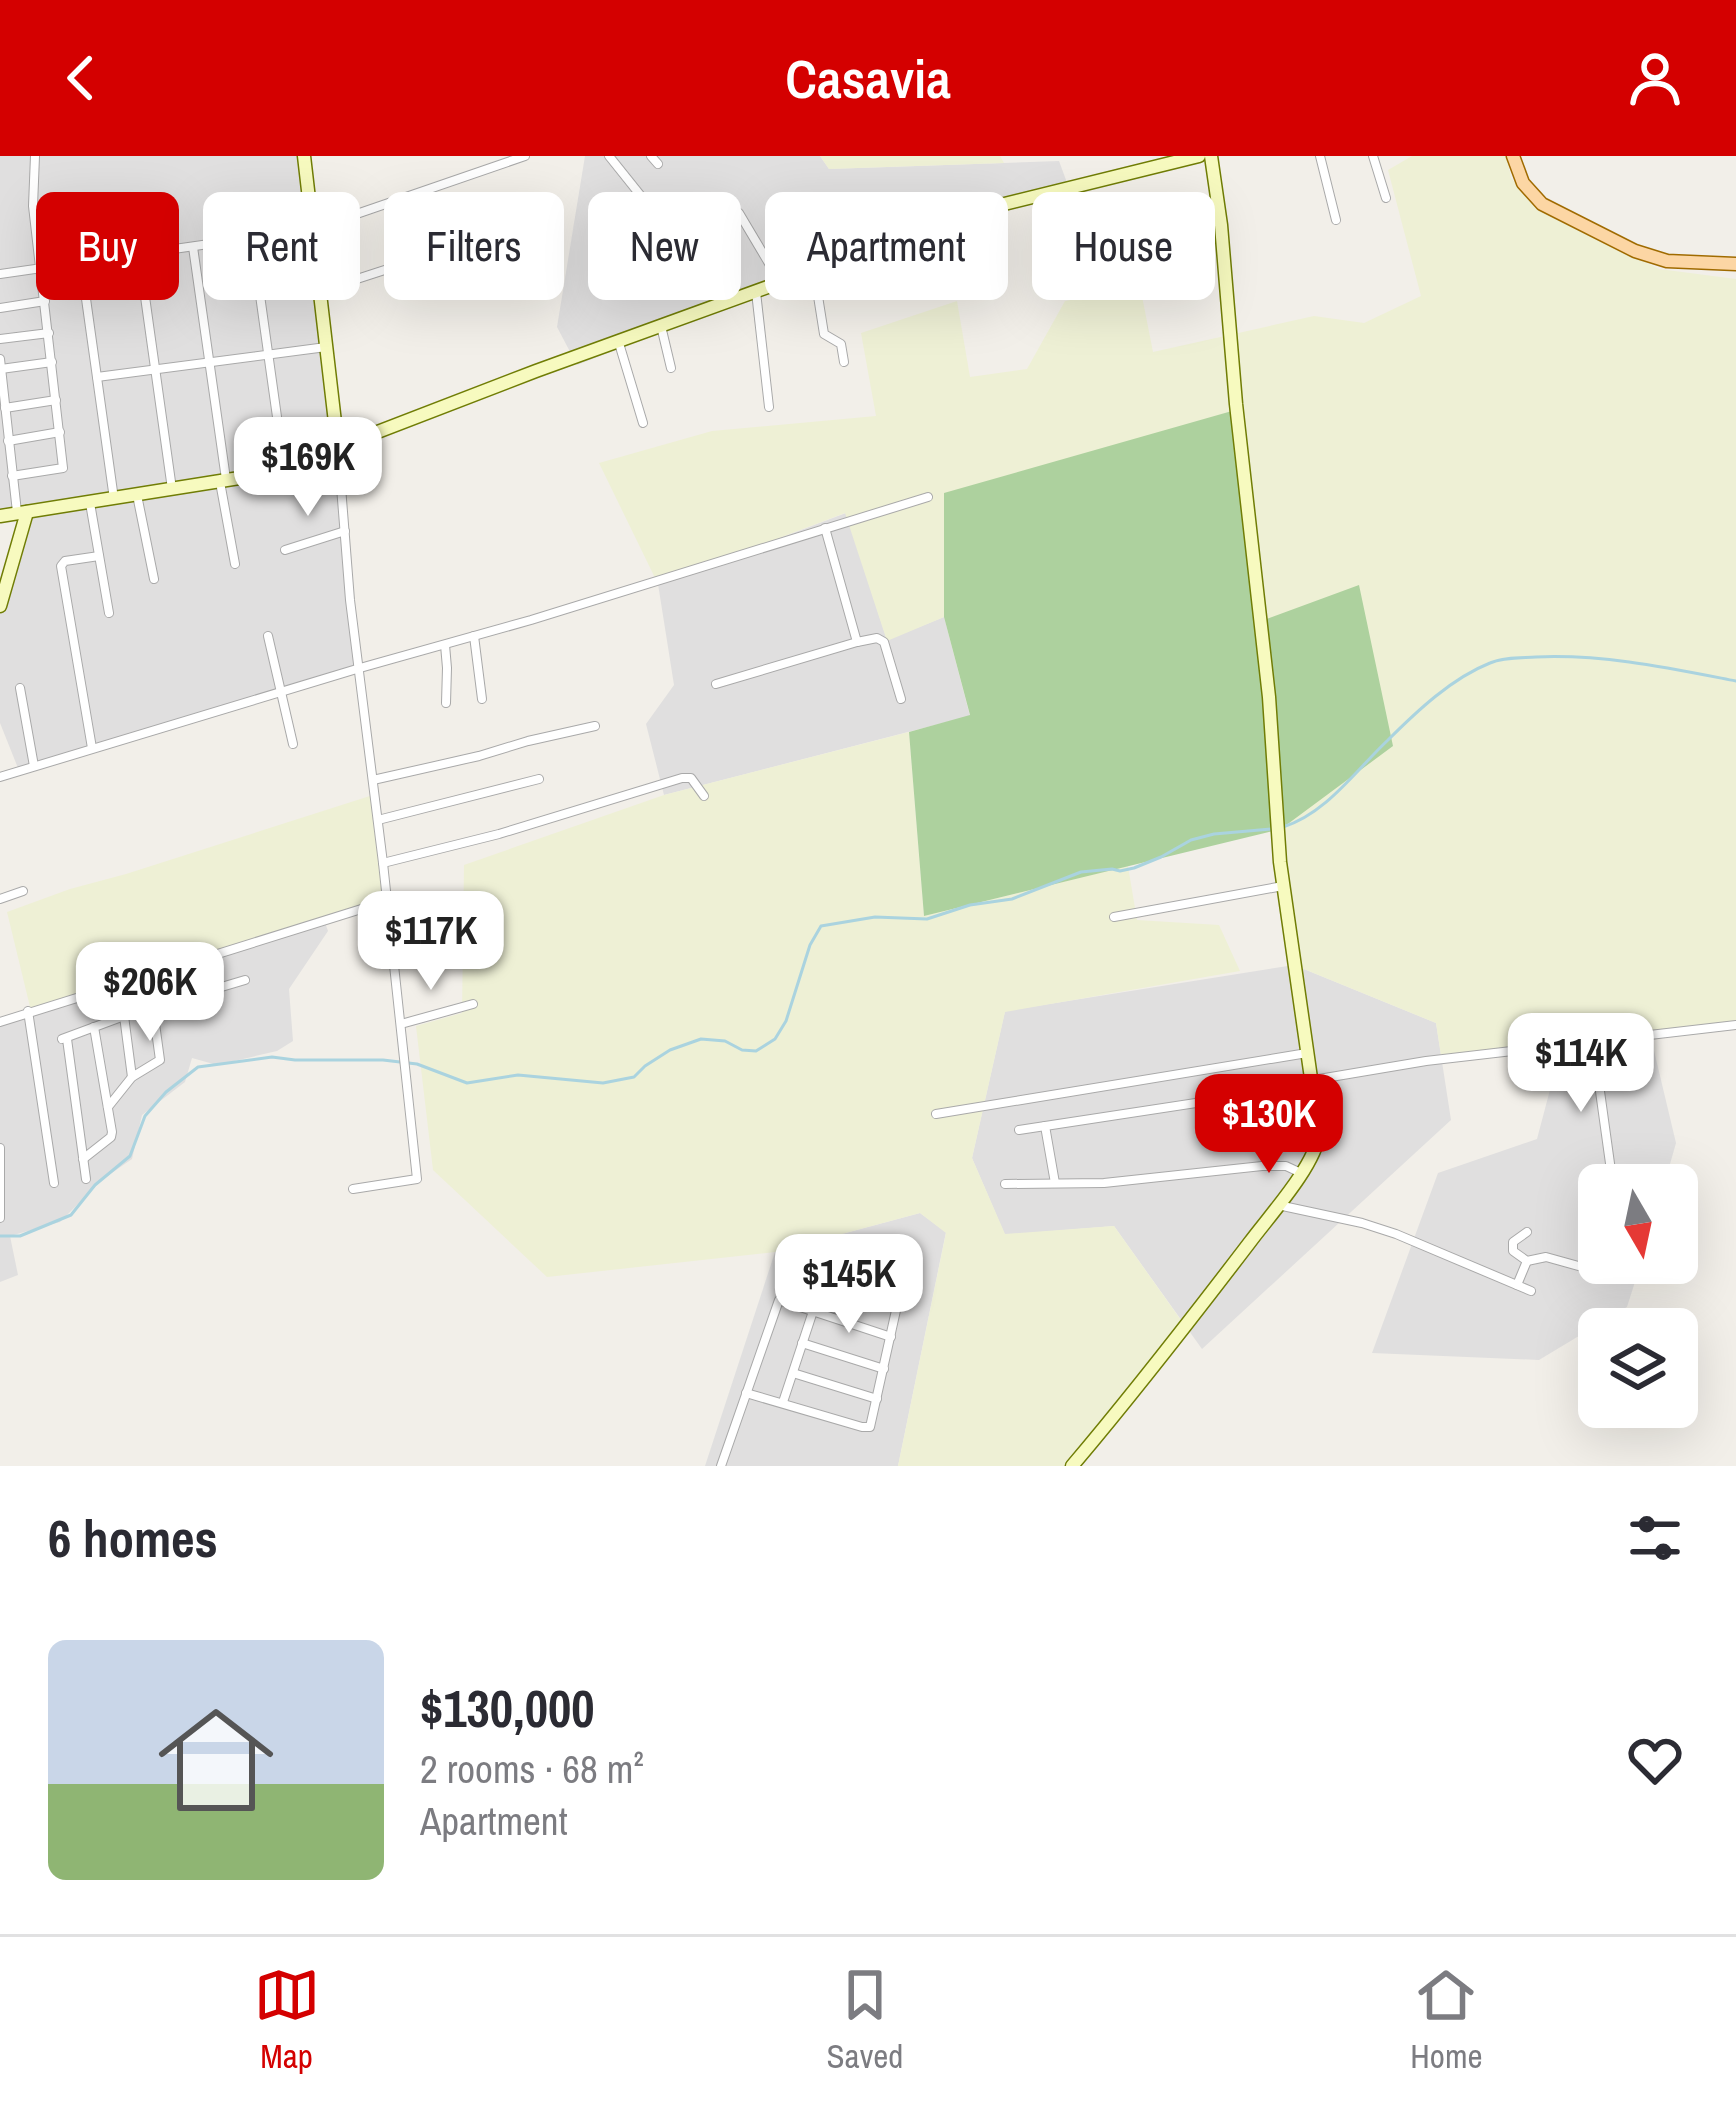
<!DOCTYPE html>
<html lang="en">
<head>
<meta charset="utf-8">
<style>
	:root { --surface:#fff; --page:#f7f7f7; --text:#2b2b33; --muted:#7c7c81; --line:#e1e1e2; --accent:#d40000 }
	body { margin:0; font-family:"Archivo Narrow",sans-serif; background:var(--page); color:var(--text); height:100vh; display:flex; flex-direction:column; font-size:45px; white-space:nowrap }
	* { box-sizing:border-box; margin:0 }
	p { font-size:39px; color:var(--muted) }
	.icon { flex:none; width:66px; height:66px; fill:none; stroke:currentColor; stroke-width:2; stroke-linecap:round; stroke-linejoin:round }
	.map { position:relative; height:1310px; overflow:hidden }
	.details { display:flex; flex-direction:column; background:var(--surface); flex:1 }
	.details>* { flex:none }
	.guide { position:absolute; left:36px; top:36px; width:1665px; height:108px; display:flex; gap:24px }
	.needle { width:78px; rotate:171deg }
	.buttons { position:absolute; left:1578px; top:1008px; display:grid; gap:24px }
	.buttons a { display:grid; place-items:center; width:120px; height:120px; border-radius:18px; background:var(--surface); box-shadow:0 12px 48px #0002; font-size:60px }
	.price { position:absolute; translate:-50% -102px; padding:0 27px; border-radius:24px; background:#fff; color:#222; font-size:39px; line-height:78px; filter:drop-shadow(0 3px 6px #0008) }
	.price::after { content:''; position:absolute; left:50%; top:72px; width:36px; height:27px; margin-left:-18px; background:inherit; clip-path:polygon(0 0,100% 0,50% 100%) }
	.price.on { background:var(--accent); color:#fff }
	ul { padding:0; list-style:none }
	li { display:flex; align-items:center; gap:36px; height:300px; padding:0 48px }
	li+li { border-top:3px solid var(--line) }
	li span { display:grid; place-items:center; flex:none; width:336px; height:240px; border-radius:18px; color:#555 }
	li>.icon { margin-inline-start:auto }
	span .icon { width:144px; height:144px; fill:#fffc; stroke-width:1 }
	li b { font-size:51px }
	h2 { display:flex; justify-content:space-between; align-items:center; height:144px; padding:0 48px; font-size:51px }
	.pill { padding:0 42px; border-radius:18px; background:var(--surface); box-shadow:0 12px 48px #0002; font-size:42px; line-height:108px }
	.pill.on { background:var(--accent); color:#fff }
	header { display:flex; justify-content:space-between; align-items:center; height:156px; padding:0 48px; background:var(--accent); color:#fff; font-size:54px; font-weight:600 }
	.dock { display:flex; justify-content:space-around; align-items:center; height:168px; border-top:3px solid var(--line); background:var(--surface); font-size:33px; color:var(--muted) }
	.dock a { display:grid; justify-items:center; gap:6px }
	.dock .on { color:var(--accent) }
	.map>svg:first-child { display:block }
	.residential { fill:#e0dfdf }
	.farmland { fill:#eef0d5 }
	.forest { fill:#add19e }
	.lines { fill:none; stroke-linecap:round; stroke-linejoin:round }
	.stream { stroke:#aad3df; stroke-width:3 }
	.street-casing { stroke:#a9a9a9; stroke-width:10 }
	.secondary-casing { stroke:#707d05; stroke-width:15 }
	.primary-casing { stroke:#a06b00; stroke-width:15 }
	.street { stroke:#fff; stroke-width:8 }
	.secondary { stroke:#f7fabf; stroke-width:12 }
	.primary { stroke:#fcd6a4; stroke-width:12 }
</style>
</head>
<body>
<header><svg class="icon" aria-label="back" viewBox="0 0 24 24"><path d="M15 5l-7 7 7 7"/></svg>Casavia<svg class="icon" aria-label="person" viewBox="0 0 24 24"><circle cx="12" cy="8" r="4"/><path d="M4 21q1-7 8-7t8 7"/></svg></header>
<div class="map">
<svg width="1736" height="1310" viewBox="0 0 1736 1310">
	<rect width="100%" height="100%" fill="#f2efe9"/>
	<g class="residential">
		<path d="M0,0H302L361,516L20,617L0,567V458L31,357L0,361Z"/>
		<path d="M585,0H820L829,13L1059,5L1069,32L965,57L577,209L557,171Z"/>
		<path d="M846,357L887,484L944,461L970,560L664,639L646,568L674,529L658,428Z"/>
		<path d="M323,761L328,775L289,833L293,885L277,895L217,909L192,902L185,926L142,959L132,1003L103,1023L60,1066L10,1080L18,1119L0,1126V864Z"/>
		<path d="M1294,809L1436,867L1451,964L1202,1193L1114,1070L1005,1079L972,1002L1005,855Z"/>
		<path d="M1651,882L1676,987L1664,1029H1599V1107H1641L1627,1151L1539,1204L1372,1197L1438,1017L1537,983L1561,892Z"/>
		<path d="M920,1057L946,1076L898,1310H705L775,1096Z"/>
	</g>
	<g class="farmland">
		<path d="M820,0H1000L1004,7L829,13Z"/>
		<path d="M1412,0H1507L1511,22L1538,52L1659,113L1736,123V869L1442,906L1436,867L1294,809L1263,464L945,337L944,461L887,485L845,357L658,428L599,307L712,275L876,260L861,177L957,145L970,221L1027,213L1065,145L1140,130L1153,196L1314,160L1364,167L1421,140L1388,14Z"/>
		<path d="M909,576L924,760L1128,710L1137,764L1219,769L1240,815L1005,856L972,1002L1005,1078L1114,1070L1183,1167L1071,1310H898L946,1077L920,1057L775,1096L547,1121L433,1014L416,870L462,857L464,709L664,639Z"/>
		<path d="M373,639L382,742L31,855L7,756L70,733L126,718Z"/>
	</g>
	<path class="forest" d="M1239,253L1264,464L1359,429L1393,590L1281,673L924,760L909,576L970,559L944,461V337Z"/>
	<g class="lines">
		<g class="stream">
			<path d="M1283,671C1327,657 1356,614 1388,584C1417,555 1452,522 1490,507C1504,501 1521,502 1536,501C1604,498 1669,512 1736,525"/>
			<path d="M0,1080H20L71,1059L95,1029L130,1000L145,960L166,936L198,911L272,901L295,904H383L417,908L467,927L518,919L603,927L634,921L645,910L670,894L701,883L725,885L742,894L756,895L775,883L786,865L810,789L821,770L875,761L927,763L970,749L1012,743L1081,716L1112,713L1120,715L1134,712L1161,701L1191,684L1214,678L1271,673"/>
		</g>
		<defs>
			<g id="street">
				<path d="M609,0L725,145"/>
				<path d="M651,0L658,8"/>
				<path d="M1320,0L1336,64"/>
				<path d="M1373,0L1386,42"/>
				<path d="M1071,31L1078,65"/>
				<path d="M739,57L780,126"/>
				<path d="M967,60L976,119"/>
				<path d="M252,82L284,311"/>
				<path d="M193,91L226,323"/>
				<path d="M139,98L172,333"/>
				<path d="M81,107L114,343"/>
				<path d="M814,115L824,178L841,188L844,206"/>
				<path d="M0,118L313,73L525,0"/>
				<path d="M320,135L477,84"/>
				<path d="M756,136L769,251"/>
				<path d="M0,152L45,145"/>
				<path d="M661,170L671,212"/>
				<path d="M0,183L49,177"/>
				<path d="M618,184L643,267"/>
				<path d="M0,203L17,356"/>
				<path d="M1,213L52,206"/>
				<path d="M97,221L326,191"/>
				<path d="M5,252L56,244"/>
				<path d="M8,285L60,276"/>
				<path d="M338,293L350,444L383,707L417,1023L353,1033"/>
				<path d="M12,320L63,312L33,50L35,0"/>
				<path d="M220,326L235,408"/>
				<path d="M137,339L154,423"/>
				<path d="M90,347L109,457"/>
				<path d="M285,394L345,375"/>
				<path d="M268,480L293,588"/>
				<path d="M474,480L482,543"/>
				<path d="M857,486L877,482L884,486L901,543"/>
				<path d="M445,489L447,512L446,547"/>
				<path d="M716,528L857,486L825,372"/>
				<path d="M20,532L34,610"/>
				<path d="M92,592L61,410L65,405L99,400"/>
				<path d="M0,621L360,512L531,464L928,341"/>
				<path d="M373,624L479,600L528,585L595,570"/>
				<path d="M378,664L539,623"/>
				<path d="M383,707L499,678L682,622H691L704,640"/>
				<path d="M0,743L23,735"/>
				<path d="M1114,761L1283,730"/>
				<path d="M161,815L168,848"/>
				<path d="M28,855L54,1027"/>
				<path d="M124,860L132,921"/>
				<path d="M0,866L387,745"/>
				<path d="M401,868L473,848"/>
				<path d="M62,883L124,860L245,824"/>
				<path d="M67,883L86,1023"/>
				<path d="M1593,885L1613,1029"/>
				<path d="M1313,924L1426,905L1736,869"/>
				<path d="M108,951L132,921L160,904L153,853"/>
				<path d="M936,958L1307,897"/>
				<path d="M1045,970L1055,1027"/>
				<path d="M1019,974L1314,929"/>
				<path d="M0,992V1062"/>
				<path d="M83,1003L111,981L112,976L94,871"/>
				<path d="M1005,1028L1104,1027L1262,1010H1286L1301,1017"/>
				<path d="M1278,1049L1362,1067L1396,1078L1531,1135"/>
				<path d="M1527,1076L1513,1086V1095L1527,1105L1546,1101L1611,1119"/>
				<path d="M1517,1129L1527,1105"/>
				<path d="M802,1187L884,1213"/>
				<path d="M793,1217L877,1243"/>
				<path d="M746,1237L862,1271H870L907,1105"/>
				<path d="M783,1246L823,1125"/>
				<path d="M721,1310L779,1144L891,1181"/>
			</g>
			<g id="secondary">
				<path d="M304,0L338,292"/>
				<path d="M0,360L252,320L284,312L536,215L980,54L1199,0"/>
				<path d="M0,450L27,356"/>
				<path d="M1072,1310C1134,1237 1192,1162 1250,1086C1270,1059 1315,1010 1319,978L1280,706L1269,541L1236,248L1221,69L1211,0"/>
			</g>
			<path id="primary" d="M1513,0L1523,27L1542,48L1635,95L1667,105L1736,108"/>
		</defs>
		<use href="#street" class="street-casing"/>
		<use href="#secondary" class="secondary-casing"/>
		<use href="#primary" class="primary-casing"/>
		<use href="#street" class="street"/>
		<use href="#secondary" class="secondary"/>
		<use href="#primary" class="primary"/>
	</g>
</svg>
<div class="buttons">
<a><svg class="needle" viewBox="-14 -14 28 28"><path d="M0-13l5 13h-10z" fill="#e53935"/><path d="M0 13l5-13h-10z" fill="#7c7c81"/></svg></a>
<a><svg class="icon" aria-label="layers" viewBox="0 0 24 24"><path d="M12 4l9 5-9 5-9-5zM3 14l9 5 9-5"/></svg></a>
</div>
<b class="price" style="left:308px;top:363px">$169K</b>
<b class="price" style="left:431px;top:837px">$117K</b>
<b class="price" style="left:150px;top:888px">$206K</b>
<b class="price" style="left:1581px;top:959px">$114K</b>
<b class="price on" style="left:1269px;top:1020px">$130K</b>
<b class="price" style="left:849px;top:1180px">$145K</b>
<div class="guide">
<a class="pill on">Buy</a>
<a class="pill">Rent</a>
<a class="pill">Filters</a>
<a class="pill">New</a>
<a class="pill">Apartment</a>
<a class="pill">House</a>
</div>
</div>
<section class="details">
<h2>6 homes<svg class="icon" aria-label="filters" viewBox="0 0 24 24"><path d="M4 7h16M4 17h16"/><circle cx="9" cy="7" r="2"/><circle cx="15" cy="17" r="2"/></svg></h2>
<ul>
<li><span style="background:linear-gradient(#c9d6e8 60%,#8fb573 0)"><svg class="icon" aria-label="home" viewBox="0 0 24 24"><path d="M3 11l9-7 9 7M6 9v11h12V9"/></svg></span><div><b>$130,000</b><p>2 rooms · 68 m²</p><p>Apartment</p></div><svg class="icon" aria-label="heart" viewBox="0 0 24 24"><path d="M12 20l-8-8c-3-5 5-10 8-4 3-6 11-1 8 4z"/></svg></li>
</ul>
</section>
<nav class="dock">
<a class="on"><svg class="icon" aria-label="map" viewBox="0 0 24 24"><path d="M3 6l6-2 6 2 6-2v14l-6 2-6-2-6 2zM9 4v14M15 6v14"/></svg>Map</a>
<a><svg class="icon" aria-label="saved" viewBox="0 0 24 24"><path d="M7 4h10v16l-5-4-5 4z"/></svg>Saved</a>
<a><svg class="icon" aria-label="home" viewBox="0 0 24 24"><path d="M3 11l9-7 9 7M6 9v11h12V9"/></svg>Home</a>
</nav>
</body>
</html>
